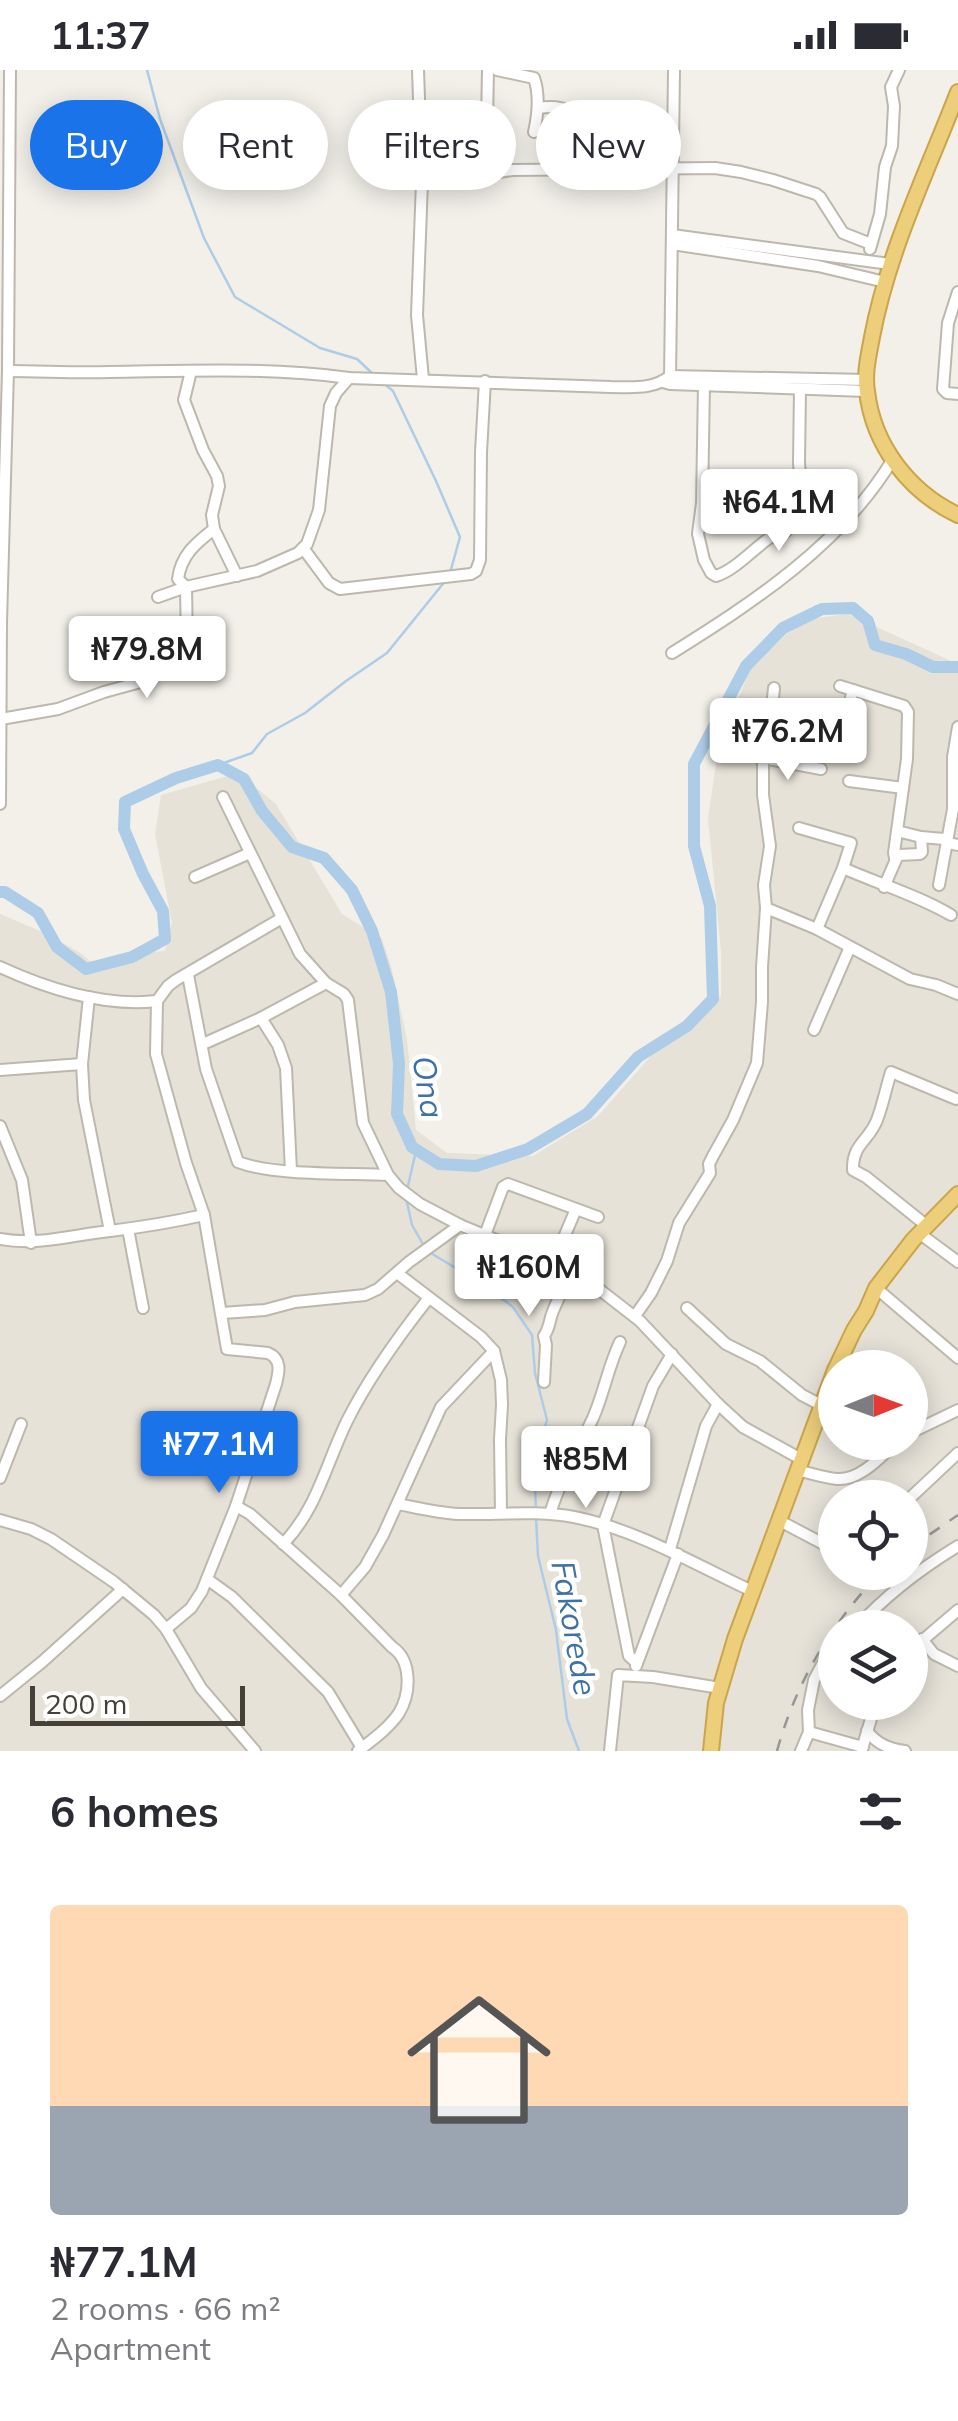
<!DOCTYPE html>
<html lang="en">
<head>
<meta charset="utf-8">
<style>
	:root { --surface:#fff; --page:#f2f2f3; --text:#2b2b33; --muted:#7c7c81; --accent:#1a73e8 }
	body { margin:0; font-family:Mulish,sans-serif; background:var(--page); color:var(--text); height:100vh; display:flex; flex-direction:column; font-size:38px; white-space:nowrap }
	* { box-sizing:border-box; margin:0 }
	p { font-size:32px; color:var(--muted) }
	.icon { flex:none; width:55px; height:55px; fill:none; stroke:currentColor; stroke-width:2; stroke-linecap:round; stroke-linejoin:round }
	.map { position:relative; height:1681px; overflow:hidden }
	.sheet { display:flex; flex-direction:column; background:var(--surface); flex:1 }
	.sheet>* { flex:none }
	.hud { position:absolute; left:30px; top:30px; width:900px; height:90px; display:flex; gap:20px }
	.needle { width:65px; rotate:89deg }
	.controls { position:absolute; left:818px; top:1280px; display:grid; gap:20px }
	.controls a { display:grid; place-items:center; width:110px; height:110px; border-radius:50%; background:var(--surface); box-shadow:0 5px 25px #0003; font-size:50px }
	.scale { position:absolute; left:30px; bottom:25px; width:215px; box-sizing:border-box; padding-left:10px; border:5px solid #454138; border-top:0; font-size:28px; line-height:35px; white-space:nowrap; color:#454138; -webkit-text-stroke:8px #fff; paint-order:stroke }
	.price { position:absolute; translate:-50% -85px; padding:0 22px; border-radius:10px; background:#fff; color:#222; font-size:32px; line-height:65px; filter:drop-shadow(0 2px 5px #0008) }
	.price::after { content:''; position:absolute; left:50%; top:60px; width:30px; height:22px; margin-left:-15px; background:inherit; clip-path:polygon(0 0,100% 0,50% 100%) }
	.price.current { background:var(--accent); color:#fff }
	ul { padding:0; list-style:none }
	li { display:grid; align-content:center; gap:20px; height:530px; padding:0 50px }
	li span { display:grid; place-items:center; height:310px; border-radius:10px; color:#555 }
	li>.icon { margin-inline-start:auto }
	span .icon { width:180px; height:180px; fill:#fffc; stroke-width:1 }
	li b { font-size:42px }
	h2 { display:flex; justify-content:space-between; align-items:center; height:120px; padding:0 50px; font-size:42px }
	.chip { padding:0 35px; border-radius:45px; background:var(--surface); box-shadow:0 5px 25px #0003; font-size:35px; line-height:90px }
	.chip.current { background:var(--accent); color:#fff }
	.status { display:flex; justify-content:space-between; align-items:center; height:70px; padding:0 50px; background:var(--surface); direction:ltr }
	.status svg { height:28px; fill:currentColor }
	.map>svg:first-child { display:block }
	.residential { fill:#e6e2d8; fill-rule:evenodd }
	.green { fill:#cce2b7 }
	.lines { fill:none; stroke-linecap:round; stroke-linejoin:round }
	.stream { stroke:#adcce8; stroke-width:2.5 }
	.river { stroke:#adcce8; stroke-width:12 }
	.minor-casing { stroke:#bdb8ad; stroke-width:14 }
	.highway-casing { stroke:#cba44b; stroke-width:18 }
	.minor { stroke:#fff; stroke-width:10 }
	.highway { stroke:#edce7a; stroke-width:14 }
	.rail { stroke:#979797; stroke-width:2.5; stroke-dasharray:12 12; stroke-linecap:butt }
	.labels { text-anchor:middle; stroke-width:9; stroke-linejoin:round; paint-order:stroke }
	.water-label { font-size:32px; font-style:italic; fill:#3e72a5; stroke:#fff }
</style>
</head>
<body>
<div class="status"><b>11:37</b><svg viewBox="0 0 49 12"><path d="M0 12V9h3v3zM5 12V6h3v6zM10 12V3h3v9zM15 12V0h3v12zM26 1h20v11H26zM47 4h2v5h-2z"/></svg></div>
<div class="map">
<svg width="958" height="1681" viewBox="0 0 958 1681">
	<rect width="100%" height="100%" fill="#f2f0e9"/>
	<path class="residential" d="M848,544L958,594V1681H0V844L45,863L79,882L98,897L141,883L165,881L172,853L155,764L161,725L238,703L276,734L342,844L382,869L391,896L407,969L416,1060L447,1083L533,1086L598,1046L671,963L721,926V881L708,748L718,680L750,599L801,550ZM835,1298H910V1372H835ZM835,1428H910V1502H835ZM835,1558H910V1632H835Z"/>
	<path class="green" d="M194,1366L215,1373L205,1404L185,1398Z"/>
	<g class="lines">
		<g class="stream">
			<path d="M147,0L160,49L204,168L235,227L320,278L357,289L373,304"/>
			<path d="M382,312L393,321L436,411L460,467L450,503"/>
			<path d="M218,695L252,683L267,664L305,643L346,611L387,583L446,510"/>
			<path d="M407,1120L416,1081"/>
			<path d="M406,1128L412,1155L424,1176"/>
			<path d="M429,1182L479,1212L513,1237L532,1265L535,1303L547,1350L534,1393L536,1440"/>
			<path d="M536,1448L538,1486L556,1560L567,1649L579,1681"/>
		</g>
		<path class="river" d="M0,822H5L38,843L57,877L86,899L132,887L165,869L163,841L143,804L124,759L125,732L176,708L218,695L244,709L262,741L292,777L324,788L352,820L372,861L391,922L399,994L397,1044L412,1077L439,1094L476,1096L528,1079L587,1044L638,987L687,956L713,929L710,836L694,776V694L746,596L783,558L822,539L853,538L868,551L875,575L906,584L933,597H958"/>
		<defs>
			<g id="minor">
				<path d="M418,0L422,112L417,245L423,309"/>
				<path d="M497,0L534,8C540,25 538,44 534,62"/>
				<path d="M538,38C545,37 553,36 560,38C570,40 577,46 588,46"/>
				<path d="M486,104L488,0"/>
				<path d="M422,112L478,109L486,104L512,100L715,98L741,102L773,110L816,124L820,127L843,163L871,174"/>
				<path d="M672,165L890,194"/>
				<path d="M672,174L818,196L885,212"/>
				<path d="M870,179L880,144L885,97L892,76L894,36L891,17L899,0"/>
				<path d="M958,222L948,253L943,319L947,323L958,324"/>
				<path d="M8,301C42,301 75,303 109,302C189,301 270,297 349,308L611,317C632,317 653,320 670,306L867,310"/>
				<path d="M191,301L184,330L203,380L217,406L219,416L212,445L214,459L237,506"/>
				<path d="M670,309L674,0"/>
				<path d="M663,312L670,314L866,321"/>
				<path d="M704,314L702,433L698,464L704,490L711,503L716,506C743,497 765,463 786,461L792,453L801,425L799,392L800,319"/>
				<path d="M303,478L329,513L340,519L471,504L476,501L480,490L481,382L485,311"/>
				<path d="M158,527L186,517L257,501L298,483L307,474L319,440L330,336L336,323L349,308"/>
				<path d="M672,583C755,531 841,475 893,389"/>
				<path d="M840,616L904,636L908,642L907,689L897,761L921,767L944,769L948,773L958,775"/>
				<path d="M1,649L58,639L104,622L137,613L143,597L155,586L170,585L187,574L186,517L178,509C181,485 196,473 214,459"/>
				<path d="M770,658L837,669L841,665L853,620"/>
				<path d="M763,688L821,699"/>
				<path d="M849,711L903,718"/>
				<path d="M223,727L300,884L326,913L344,924L348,930L363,1053L388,1105L399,1118L420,1134L460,1155L506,1174L554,1191L582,1206L640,1251L718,1334L743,1357L801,1389"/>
				<path d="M0,734L1,552L8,301L10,0"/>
				<path d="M799,758L851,773L843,798L817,859"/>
				<path d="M895,788L894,783L897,761"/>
				<path d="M843,798C879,814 917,825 951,845"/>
				<path d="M195,807L250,783"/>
				<path d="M939,815L953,739V687L958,657"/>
				<path d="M884,817L898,785L920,784L922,782L921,767"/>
				<path d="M766,838L817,859L910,909L936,915L958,924"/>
				<path d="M0,897C48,919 104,937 157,931"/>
				<path d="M188,905L206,999L238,1092C275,1106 347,1103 388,1105"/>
				<path d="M89,927L82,994L84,1030L110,1161"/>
				<path d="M261,948L278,975L286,998L291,1101"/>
				<path d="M814,960L850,877"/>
				<path d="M203,974L261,948L326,913"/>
				<path d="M0,1000L82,994"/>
				<path d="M0,1056L22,1110L31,1173"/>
				<path d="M927,1156L866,1107L853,1100C852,1074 869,1071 877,1050C883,1034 886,1018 891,1002L956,1029"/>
				<path d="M128,1159L143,1238"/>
				<path d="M919,1163L958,1192"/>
				<path d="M485,1165L503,1117L508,1114L598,1147"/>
				<path d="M0,1169C38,1176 72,1165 110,1161C142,1157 173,1152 204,1145"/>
				<path d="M554,1191L576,1139"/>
				<path d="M397,1203L481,1267L494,1281L501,1310L502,1335L500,1369L501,1443"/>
				<path d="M876,1218L958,1288"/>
				<path d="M687,1238L726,1274L760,1291L802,1325L821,1335"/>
				<path d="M222,1243L265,1240L295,1232L365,1225L378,1219L409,1192L460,1155"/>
				<path d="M635,1246L651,1223L667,1191L679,1153L710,1103L709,1094L713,1086L733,1050L757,993L762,932V897L766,838L764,815L770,776L763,725V688L770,658L774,618"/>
				<path d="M544,1312L546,1275L544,1266C550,1257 549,1251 553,1241C559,1227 565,1214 572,1201"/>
				<path d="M910,1363L958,1340"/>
				<path d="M797,1400C810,1403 824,1408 837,1409C860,1411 881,1386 897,1372"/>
				<path d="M0,1408L21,1354"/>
				<path d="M910,1428L958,1383"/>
				<path d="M398,1434C418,1438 438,1443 459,1444C497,1445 536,1440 574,1447C638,1460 694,1494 752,1521"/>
				<path d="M236,1436L250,1444L341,1525L392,1577C412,1590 411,1623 399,1643C389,1658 372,1670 358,1681"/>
				<path d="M550,1444C560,1410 578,1380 593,1348C604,1323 608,1297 620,1272"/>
				<path d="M0,1450L31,1459L51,1469L114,1512L154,1545L166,1559L201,1618L255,1681"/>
				<path d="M778,1450L835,1480"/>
				<path d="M283,1474C317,1439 326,1394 347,1351C369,1307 398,1267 428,1229"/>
				<path d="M670,1479L706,1356L718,1334"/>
				<path d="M871,1502L899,1516"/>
				<path d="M207,1509L232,1527L328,1622L362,1678"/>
				<path d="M341,1525L365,1497L383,1465L441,1337L494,1281"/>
				<path d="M856,1558C887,1524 920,1499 958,1476"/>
				<path d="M166,1559L191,1538L202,1521L236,1436L276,1314C279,1302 282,1289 268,1283L227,1279L204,1145L186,1093L156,984L157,931L168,916L176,910L282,848"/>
				<path d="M922,1569L934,1584L958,1596"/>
				<path d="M910,1581L958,1540"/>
				<path d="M637,1593L629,1586L603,1455L653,1316L672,1284"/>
				<path d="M636,1596L678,1484"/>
				<path d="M0,1626L42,1592L123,1519"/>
				<path d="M867,1661C877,1674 889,1679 905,1681"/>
				<path d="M809,1662L863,1677"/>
				<path d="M862,1679L876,1632"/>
				<path d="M610,1681L618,1605L653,1607L720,1618"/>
				<path d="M801,1681L809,1662L808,1640L814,1610L825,1589L835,1579"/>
			</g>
			<g id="highway">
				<path d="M958,22C927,102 888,182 872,267C869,284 864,303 867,321C873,375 909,422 958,445"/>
				<path d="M836,1298L854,1260L866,1241L876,1218L913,1170L958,1124"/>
				<path d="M711,1681L716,1633L735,1569L835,1300"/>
			</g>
		</defs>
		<use href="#minor" class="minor-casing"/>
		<use href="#highway" class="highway-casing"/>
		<use href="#minor" class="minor"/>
		<use href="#highway" class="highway"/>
		<g class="rail">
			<path d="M910,1478L958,1445"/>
			<path d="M777,1681C796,1612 831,1554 881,1502"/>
		</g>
	</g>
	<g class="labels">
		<g class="water-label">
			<text transform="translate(428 1017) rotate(81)" y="11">Ona</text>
			<text transform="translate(574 1558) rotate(80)" y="11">Fakorede</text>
		</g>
	</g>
</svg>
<div class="controls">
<a><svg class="needle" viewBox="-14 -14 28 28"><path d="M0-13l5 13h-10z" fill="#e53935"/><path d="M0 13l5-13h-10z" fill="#7c7c81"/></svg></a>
<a><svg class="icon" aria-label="locate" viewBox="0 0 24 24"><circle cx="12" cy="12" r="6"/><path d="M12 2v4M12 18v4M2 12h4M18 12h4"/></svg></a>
<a><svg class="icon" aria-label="layers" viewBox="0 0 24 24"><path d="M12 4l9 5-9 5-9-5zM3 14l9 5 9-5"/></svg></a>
</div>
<div class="scale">200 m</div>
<b class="price" style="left:779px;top:484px">₦64.1M</b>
<b class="price" style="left:147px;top:631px">₦79.8M</b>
<b class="price" style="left:788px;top:713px">₦76.2M</b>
<b class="price" style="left:529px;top:1249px">₦160M</b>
<b class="price current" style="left:219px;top:1426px">₦77.1M</b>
<b class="price" style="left:586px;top:1441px">₦85M</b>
<div class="hud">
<a class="chip current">Buy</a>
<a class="chip">Rent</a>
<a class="chip">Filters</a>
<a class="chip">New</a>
</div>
</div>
<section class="sheet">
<h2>6 homes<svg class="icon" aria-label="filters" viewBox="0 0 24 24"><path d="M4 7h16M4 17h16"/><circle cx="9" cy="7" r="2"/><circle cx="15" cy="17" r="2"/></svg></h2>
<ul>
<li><span style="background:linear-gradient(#ffd9b3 65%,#9aa5b1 0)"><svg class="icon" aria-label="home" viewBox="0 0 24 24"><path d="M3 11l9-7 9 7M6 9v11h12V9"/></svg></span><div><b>₦77.1M</b><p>2 rooms · 66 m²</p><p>Apartment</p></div></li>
</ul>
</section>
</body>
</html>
